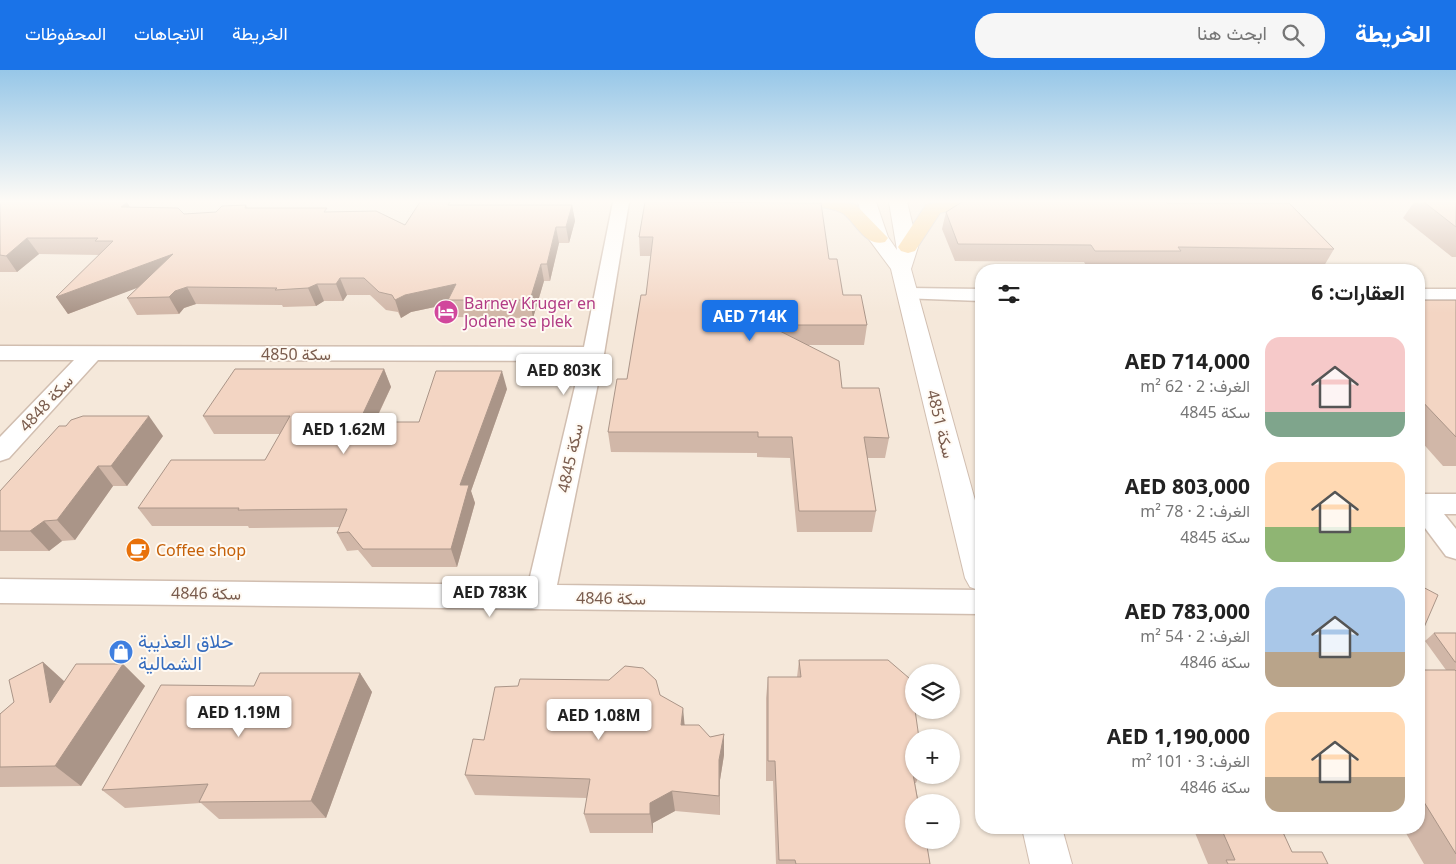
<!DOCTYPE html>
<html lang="ar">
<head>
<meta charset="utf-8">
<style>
	:root { --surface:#fff; --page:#f6f6f6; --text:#222; --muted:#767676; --accent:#1a73e8 }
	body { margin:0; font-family:"Noto Sans",Vazirmatn,sans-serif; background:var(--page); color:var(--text); direction:rtl; height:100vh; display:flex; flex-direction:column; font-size:19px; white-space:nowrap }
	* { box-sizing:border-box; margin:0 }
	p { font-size:16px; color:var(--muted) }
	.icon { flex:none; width:28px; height:28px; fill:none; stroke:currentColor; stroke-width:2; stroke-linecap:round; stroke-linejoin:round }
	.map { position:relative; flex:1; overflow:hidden; direction:ltr }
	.panel { position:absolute; left:975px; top:194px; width:450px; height:570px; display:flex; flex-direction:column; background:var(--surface); border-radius:20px; box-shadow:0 1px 4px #0004; direction:rtl }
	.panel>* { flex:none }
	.buttons { position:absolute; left:905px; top:594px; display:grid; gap:10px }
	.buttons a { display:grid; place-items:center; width:55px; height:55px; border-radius:50%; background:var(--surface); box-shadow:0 1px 4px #0004; font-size:25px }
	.price { position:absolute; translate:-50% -42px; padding:0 11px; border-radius:5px; background:#fff; color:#222; font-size:16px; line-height:32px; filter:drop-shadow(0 1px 2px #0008) }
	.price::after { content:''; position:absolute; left:50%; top:30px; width:15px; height:11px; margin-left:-8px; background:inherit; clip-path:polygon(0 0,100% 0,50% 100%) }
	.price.active { background:var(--accent); color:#fff }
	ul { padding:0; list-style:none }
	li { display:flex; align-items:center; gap:15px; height:125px; padding:0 20px }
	li span { display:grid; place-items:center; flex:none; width:140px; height:100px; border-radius:15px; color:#555 }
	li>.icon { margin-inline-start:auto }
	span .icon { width:60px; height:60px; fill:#fffc; stroke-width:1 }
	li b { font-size:21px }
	h2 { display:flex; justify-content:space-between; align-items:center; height:60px; padding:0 20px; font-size:21px }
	header { display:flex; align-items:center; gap:30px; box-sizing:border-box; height:70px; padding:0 25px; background:var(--accent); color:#fff }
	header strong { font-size:24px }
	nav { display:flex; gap:28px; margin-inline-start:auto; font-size:18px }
	.search { width:350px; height:45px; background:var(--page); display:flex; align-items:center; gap:12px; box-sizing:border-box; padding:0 18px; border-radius:20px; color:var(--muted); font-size:19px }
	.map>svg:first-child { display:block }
	.residential { fill:#f5e8da; fill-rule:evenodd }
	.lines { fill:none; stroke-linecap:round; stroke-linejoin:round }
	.minor-casing { stroke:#d1beb0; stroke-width:3 }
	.tertiary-casing { stroke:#d1beb0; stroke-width:2 }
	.primary-casing { stroke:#dad1cd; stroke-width:2 }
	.minor { fill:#fff; fill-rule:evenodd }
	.tertiary { fill:#fff; fill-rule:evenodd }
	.primary { fill:#fbd9a5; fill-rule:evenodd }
	.wall { fill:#d1b7a8 }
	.shaded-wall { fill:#aa9588 }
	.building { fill:#f3d5c3; stroke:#aa9588 }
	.labels { text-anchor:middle; stroke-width:4; stroke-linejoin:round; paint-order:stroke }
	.hotel-label { font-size:16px; fill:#b23c85; stroke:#fffaf3; text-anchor:start }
	.street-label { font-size:16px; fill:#7a5c4d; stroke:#fffaf3 }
	.food-label { font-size:16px; fill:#c56008; stroke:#fffaf3; text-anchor:start }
	.near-shop-label { font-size:19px; fill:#366cbe; stroke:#fffaf3; text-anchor:start }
</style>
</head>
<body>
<header>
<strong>الخريطة</strong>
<div class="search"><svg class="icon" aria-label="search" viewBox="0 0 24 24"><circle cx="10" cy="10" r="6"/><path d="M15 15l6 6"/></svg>ابحث هنا</div>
<nav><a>الخريطة</a><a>الاتجاهات</a><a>المحفوظات</a></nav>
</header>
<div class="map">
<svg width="1456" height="794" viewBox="0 0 1456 794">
	<rect width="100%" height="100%" fill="#fdf6ec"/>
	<path class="residential" d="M0,132H1456V794H0ZM981,200H1419V758H981ZM914,602H951V640H914ZM914,668H951V705H914ZM914,732H951V770H914Z"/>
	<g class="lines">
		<defs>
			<g id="minor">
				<path d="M613,132H629L604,284L557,515L981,520V544L0,533V509L528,515L581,291L98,290L9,388L0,391V367L74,290H0V276L584,277Z"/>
				<path d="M908,218L981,219V231L901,228L898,224L901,220Z"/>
				<rect x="1419" y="219" width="37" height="12"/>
				<path d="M1419,422L1425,424H1456V444H1444L1456,459V489L1446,486L1419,450Z"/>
			</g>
			<g id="tertiary">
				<path d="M858,132H876L888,167L897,180L889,132H907L918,177L911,199L981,452V521L970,517L965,508L891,199L868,168Z"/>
				<path d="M1022,758H1062L1072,794H1030Z"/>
			</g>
			<g id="primary">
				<path d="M814,132H843L856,135L888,168L885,172C866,177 857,155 844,144C837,139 825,138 816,136Z"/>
				<path d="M939,132H970L968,136L940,143L915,181L908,183L901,181L898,177L926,135Z"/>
			</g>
		</defs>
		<use href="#minor" class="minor-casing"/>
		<use href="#tertiary" class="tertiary-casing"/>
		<use href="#primary" class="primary-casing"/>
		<use href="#minor" class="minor"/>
		<use href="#tertiary" class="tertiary"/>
		<use href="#primary" class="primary"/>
	</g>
	<g class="wall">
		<path d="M0,132L130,137L184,144L216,142L246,135L248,138L328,142L405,155L450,135H572L575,151L569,173H559L550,211H544L533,248L453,247L449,234L411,242L401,248L398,242L386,240L370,225H347L343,231H324L316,236L283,237L282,235L196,234L184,238L179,244L137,245L127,228L138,217L68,244L56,227L99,185L39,184L17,202H0Z"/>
		<path d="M645,132L829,189L843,225L867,255L864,275H807L842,318L889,368L885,388H867L876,441L872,462H797L790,388L757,387V383L611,382L608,362L627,309L646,225L651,186H640L639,167Z"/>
		<path d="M1414,132H1456V187H1452L1403,148Z"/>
		<path d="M1167,133L1334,179L1324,196L1175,195L1173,199H1088L1084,192L955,191L942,159L946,142Z"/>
		<path d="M1419,230H1456V396H1443L1419,369Z"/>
		<path d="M384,299L391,317L375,352H419L507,319L471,421L475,433L457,497H372L358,480L347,481L337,463L340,457L249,458L248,456H152L138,438L265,390L280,364H214L203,346Z"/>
		<path d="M163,366L127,416H113L75,470L62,471L49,481H0V421Z"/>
		<path d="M1434,563H1456V600H1455L1456,601V794H1424L1403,758H1419V600H1446L1425,571Z"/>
		<path d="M799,590L914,668V705H919L916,713H915L930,794H776L773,711H766V628L768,607H797Z"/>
		<path d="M43,592L64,611L123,594L145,616L81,716L0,717V644L14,632Z"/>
		<path d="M360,603L372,622L326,748L219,749L201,733L125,738L102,720L254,616Z"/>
		<path d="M518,616L660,625L685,655L710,667L724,664V685L720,710V745L675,741L653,753V763H590L584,744L587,728L475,725L465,705L484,670Z"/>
		<path d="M1193,758H1281L1292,782L1328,794H1208Z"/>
	</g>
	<g class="shaded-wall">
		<path d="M127,132L136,148L121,137Z"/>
		<path d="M572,135L575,151L569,173L566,157Z"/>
		<path d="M556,157L559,173L550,211L547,194Z"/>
		<path d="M27,168L39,184L17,202L6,186Z"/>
		<path d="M173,184L182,201L68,244L56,227Z"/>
		<path d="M541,194L544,211L533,248L530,230Z"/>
		<path d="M340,208L347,225L343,231L336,214Z"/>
		<path d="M317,214L324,231L316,236L308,218Z"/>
		<path d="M456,214L448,230L449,234L411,242L401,248L395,230L405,225Z"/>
		<path d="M187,217L196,234L184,238L179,244L169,227L175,221Z"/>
		<path d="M384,299L391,317L366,370L359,352Z"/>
		<path d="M502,301L507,319L471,421L475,433L457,497L451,479L460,415Z"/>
		<path d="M149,346L163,366L127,416L111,396Z"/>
		<path d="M98,396L113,416L75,470L57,450Z"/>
		<path d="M44,451L62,471L49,481L30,461Z"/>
		<path d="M43,592L67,614L50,633Z"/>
		<path d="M123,594L145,616L81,716L55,696Z"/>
		<path d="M360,603L372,622L326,748L311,731Z"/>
		<path d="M683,638L685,659L681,655Z"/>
		<path d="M724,664V685L720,710V745L719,690Z"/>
		<path d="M672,721L675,741L653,753V763L650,744V733Z"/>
	</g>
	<g class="building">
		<path d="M0,132H127L121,137L178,138L184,144L216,142L222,136L246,135L245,138H327L324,142L376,141L405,155L420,132H450L448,135H572L566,157H556L547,194H541L530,230H448L456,214L405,225L395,230L392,225L379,222L364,208H340L336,214H317L308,218L275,220L277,218L187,217L175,221L169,227L127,228L173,184L56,227L113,171H95L98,168H27L6,186L0,185Z"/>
		<path d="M645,132L821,133L829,189H837L843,225H861L867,255H768L839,291L842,318H879L889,368L864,367L876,441H799L792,367H758V362H608L617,309H627L641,225H646L653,167H639Z"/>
		<path d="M962,132H1166L1167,133H1289L1334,179L1178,177L1181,181H1095L1091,175L958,174L946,142Z"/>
		<path d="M1424,132H1456V157Z"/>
		<path d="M1419,230H1456V367L1419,328Z"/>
		<path d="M235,299H384L359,352H419L436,301H502L460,415H469L451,479H363L349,462L337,463L347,439L238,440L239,438H138L171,390H265L290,346H203Z"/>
		<path d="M83,346H149L111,396H98L57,450L44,451L30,461H0V421L59,356H66L71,350Z"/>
		<path d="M1419,515L1438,525L1419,569Z"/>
		<path d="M1434,563H1456V592H1455Z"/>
		<path d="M799,590H888L909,608L914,635V640H915L919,668H914V693H911L918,732H914V770H926L930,794H796L795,790H779L775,691H768V607H801Z"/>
		<path d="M43,592L50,633L76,594H123L55,696L0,697V644L14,632L9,610Z"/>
		<path d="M625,596L643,598L656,610L660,625L683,638L681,655H699L710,667L724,664L719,690V726L672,721L650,733V744H584L590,709L465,705L473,669L484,670L495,617L518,616L520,609L609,610Z"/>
		<path d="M1419,600H1455L1456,601V784L1419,724Z"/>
		<path d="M260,603H360L311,731L199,732L208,714L102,720L161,615L254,616Z"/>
		<path d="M1221,758H1281L1292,782H1322L1328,794H1228L1226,790H1235Z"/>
	</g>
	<linearGradient id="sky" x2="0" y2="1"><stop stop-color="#97c7e8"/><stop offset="0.54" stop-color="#fefbf6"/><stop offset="1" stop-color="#fefbf6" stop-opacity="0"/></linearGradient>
	<rect width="1456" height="243" fill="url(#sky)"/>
	<defs>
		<symbol id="hotel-disc" viewBox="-11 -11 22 22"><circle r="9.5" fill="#d1479c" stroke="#fffaf3"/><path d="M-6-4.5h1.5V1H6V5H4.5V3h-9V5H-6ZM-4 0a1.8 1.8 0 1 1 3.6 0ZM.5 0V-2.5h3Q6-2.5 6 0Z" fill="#fff"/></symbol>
		<symbol id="cafe-disc" viewBox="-11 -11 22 22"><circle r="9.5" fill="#e8710a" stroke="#fffaf3"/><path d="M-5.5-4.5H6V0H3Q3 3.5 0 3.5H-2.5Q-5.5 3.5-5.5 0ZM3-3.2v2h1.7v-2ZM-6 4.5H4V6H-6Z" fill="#fff"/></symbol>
		<symbol id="shop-disc" viewBox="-11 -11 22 22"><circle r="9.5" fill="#3f7fe0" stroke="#fffaf3"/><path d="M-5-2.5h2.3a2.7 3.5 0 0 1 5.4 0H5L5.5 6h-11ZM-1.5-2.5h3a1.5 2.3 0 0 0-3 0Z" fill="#fff"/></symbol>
	</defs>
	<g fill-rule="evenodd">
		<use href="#hotel-disc" x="432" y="228" width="28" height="28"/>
		<use href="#cafe-disc" x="124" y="466" width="28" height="28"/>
		<use href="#shop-disc" x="107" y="568" width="28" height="28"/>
	</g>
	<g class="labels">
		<g class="hotel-label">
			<text x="464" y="239">Barney Kruger en<tspan x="464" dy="18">Jodene se plek</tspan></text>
		</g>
		<g class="street-label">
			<text x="296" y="290">سكة 4850</text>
			<text transform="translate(46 333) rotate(-47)" y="6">سكة 4848</text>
			<text transform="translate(941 354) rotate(76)" y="6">سكة 4851</text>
			<text transform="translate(570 388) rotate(-78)" y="6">سكة 4845</text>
			<text transform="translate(206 523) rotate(1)" y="6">سكة 4846</text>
			<text transform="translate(611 528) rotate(1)" y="6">سكة 4846</text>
		</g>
		<g class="food-label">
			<text x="156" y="486">Coffee shop</text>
		</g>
		<g class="near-shop-label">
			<text x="138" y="578">حلاق العذيبة<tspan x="138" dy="22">الشمالية</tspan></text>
		</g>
	</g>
</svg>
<div class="buttons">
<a><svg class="icon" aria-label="layers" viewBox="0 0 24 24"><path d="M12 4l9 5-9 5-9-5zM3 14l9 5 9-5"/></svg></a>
<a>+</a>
<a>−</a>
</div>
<b class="price active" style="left:750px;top:272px">AED 714K</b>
<b class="price" style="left:564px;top:326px">AED 803K</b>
<b class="price" style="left:344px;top:385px">AED 1.62M</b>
<b class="price" style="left:490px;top:548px">AED 783K</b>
<b class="price" style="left:239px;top:668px">AED 1.19M</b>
<b class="price" style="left:599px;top:671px">AED 1.08M</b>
<section class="panel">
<h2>العقارات: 6<svg class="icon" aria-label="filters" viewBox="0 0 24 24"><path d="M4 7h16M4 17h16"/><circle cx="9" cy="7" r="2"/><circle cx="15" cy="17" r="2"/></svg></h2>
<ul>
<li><span style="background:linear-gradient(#f6c9c9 75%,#7fa58c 0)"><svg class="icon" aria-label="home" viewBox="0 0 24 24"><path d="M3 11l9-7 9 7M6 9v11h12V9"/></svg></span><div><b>AED 714,000</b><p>الغرف: 2 · 62 m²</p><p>سكة 4845</p></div></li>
<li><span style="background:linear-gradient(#ffd9b3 65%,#8fb573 0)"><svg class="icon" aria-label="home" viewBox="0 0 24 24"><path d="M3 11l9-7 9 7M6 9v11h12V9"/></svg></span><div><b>AED 803,000</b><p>الغرف: 2 · 78 m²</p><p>سكة 4845</p></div></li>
<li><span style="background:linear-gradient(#a9c7e8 65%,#b9a48a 0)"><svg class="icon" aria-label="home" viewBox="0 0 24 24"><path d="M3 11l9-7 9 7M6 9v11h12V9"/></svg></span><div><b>AED 783,000</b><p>الغرف: 2 · 54 m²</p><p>سكة 4846</p></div></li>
<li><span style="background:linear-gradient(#ffd9b3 65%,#b9a48a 0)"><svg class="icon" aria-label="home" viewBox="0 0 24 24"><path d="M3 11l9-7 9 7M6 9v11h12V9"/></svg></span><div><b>AED 1,190,000</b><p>الغرف: 3 · 101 m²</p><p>سكة 4846</p></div></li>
</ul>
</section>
</div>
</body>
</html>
